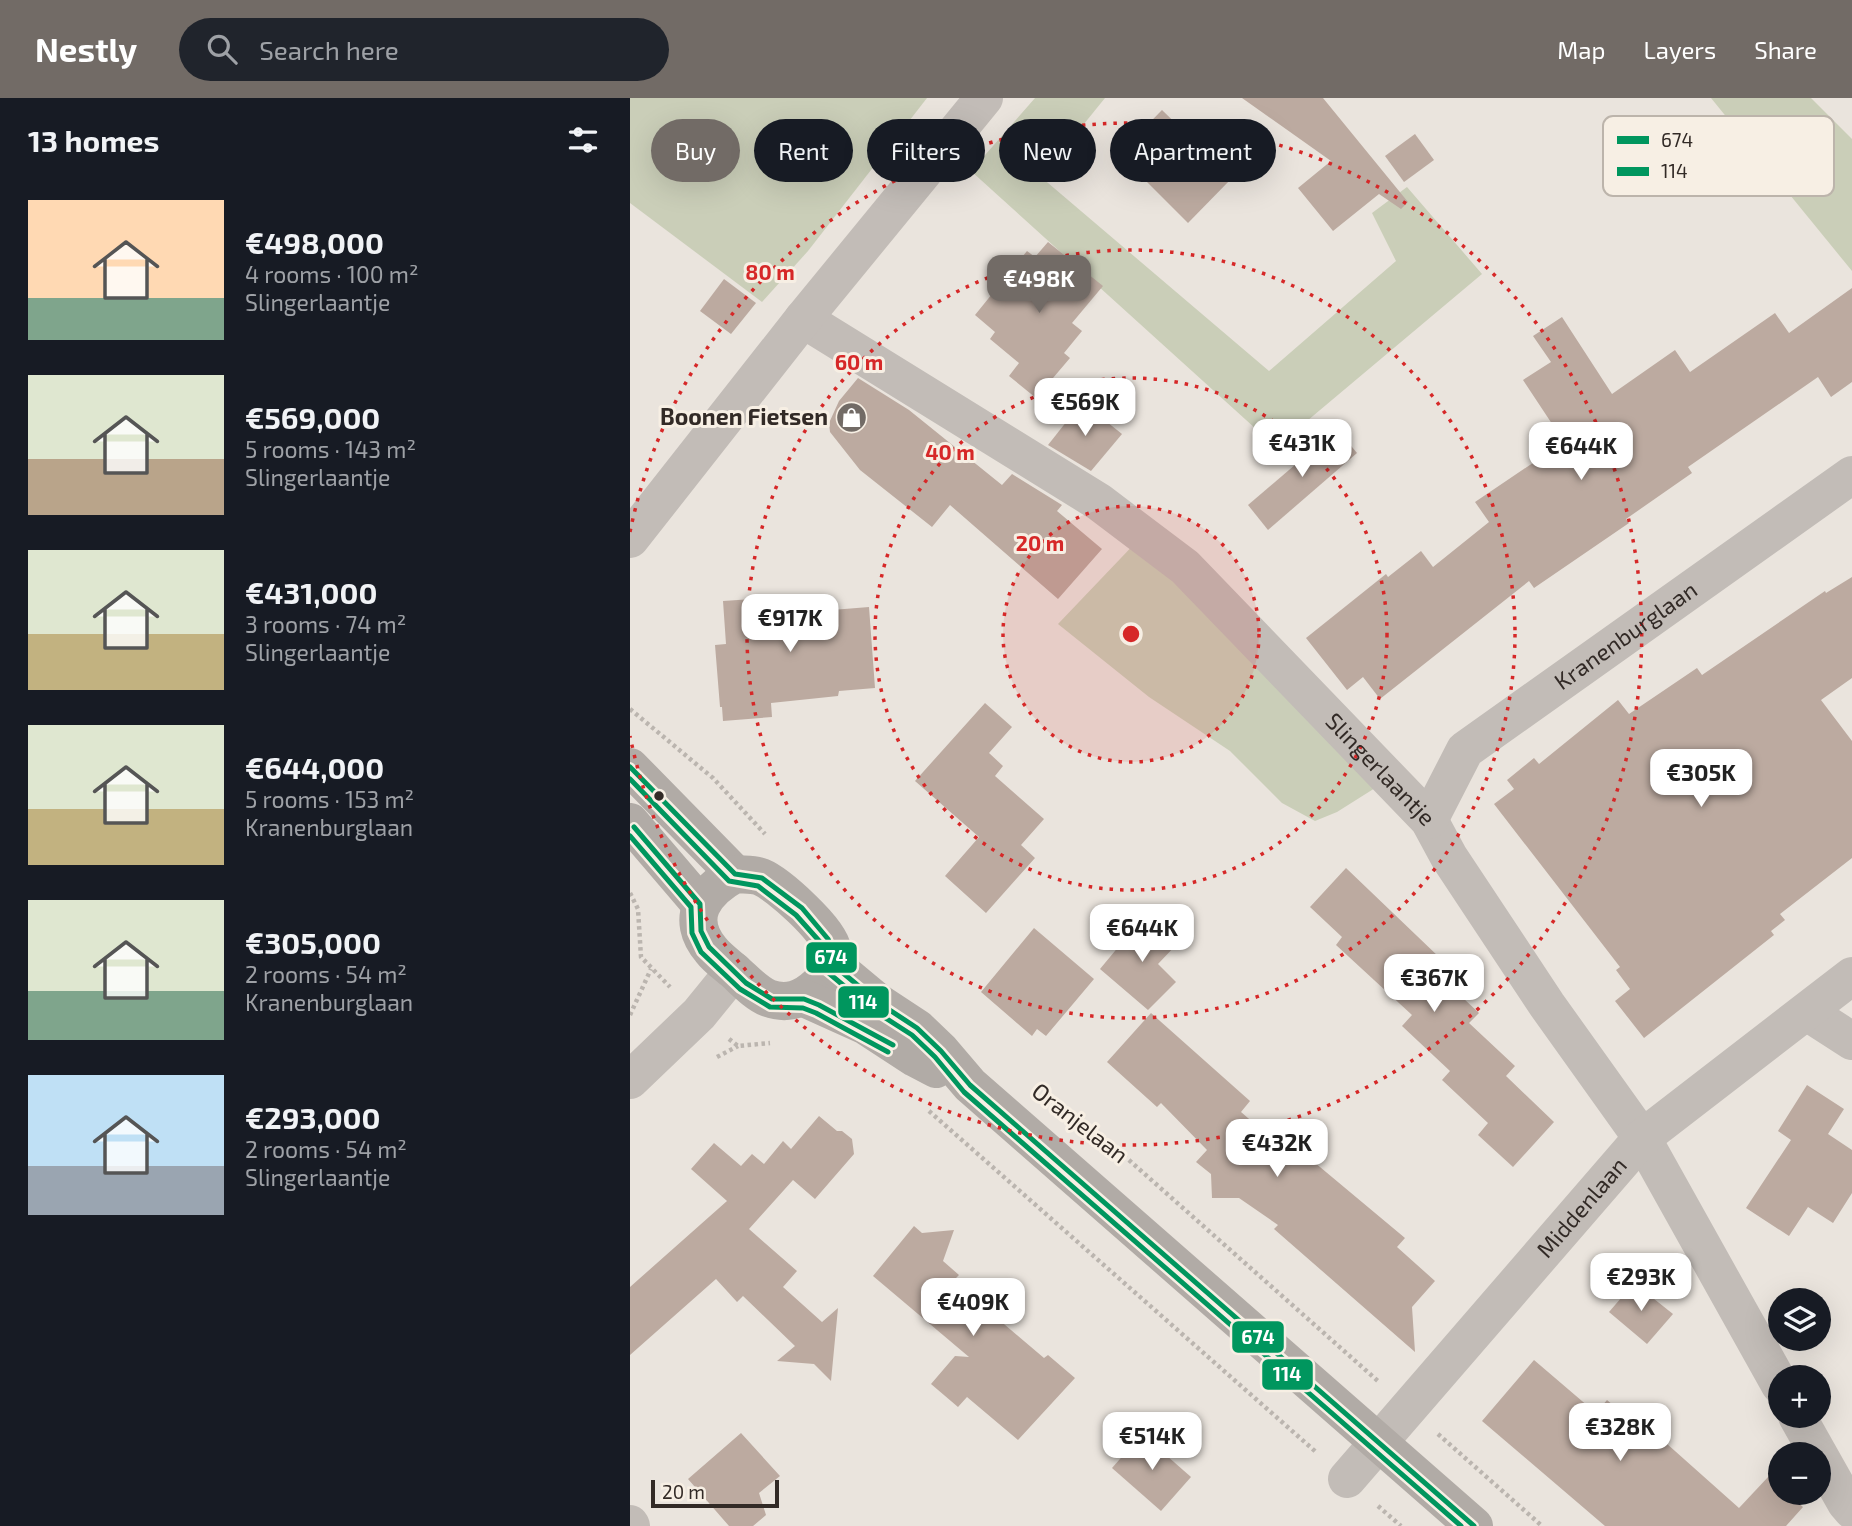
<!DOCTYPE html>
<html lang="en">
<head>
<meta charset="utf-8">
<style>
	:root { --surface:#171b24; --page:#20242c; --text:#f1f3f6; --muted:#9ea1a6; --accent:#726b66 }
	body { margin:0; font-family:"Exo 2",sans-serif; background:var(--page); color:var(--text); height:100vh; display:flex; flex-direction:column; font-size:26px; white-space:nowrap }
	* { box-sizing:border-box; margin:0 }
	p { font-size:23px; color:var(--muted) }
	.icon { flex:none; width:38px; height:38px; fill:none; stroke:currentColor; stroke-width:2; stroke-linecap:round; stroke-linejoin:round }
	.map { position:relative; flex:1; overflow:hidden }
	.drawer { display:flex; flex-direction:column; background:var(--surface); width:630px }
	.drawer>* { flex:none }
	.top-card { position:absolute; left:21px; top:21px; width:665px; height:63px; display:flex; gap:14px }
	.fabs { position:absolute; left:1138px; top:1190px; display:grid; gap:14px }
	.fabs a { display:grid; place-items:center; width:63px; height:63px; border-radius:50%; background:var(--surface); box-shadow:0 7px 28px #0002; font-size:35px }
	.scale { position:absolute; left:21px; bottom:18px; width:128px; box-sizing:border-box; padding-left:7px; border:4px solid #322a26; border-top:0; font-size:19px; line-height:24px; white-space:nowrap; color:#322a26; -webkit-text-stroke:5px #f7efe4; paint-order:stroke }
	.price { position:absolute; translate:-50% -60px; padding:0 16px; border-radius:14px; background:#fff; color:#222; font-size:23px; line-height:46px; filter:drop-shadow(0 2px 4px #0008) }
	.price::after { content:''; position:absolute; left:50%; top:42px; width:21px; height:16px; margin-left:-10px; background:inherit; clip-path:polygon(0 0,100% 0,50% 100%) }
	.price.selected { background:var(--accent); color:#fff }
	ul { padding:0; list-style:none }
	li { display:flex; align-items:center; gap:21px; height:175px; padding:0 28px }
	li span { display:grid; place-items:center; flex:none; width:196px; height:140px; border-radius:0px; color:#555 }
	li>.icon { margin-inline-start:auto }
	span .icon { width:84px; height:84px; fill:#fffc; stroke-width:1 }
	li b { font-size:30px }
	h2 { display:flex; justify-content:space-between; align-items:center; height:84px; padding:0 28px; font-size:30px }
	.pill { padding:0 24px; border-radius:32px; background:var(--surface); box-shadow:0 7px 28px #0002; font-size:24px; line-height:63px }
	.pill.selected { background:var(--accent); color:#fff }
	header { display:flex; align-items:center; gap:42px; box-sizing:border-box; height:98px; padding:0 35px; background:var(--accent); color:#fff }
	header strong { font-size:33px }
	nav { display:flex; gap:38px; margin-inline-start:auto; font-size:24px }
	.search { width:490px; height:63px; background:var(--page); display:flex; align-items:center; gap:18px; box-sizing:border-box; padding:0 24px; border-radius:38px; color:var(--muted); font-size:26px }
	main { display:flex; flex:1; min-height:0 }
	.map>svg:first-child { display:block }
	.green { fill:#caceb8 }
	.building { fill:#bcaaa0 }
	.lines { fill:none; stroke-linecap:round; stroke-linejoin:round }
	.path { stroke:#bbb5af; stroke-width:4.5; stroke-dasharray:3.5 3.5; stroke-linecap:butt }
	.minor { stroke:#c2bcb7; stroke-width:38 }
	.major { stroke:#b1aba6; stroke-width:38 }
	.bus-1-casing { stroke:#f7efe4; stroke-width:10 }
	.bus-2-casing { stroke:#f7efe4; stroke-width:10 }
	.bus-1 { stroke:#00965e; stroke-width:5 }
	.bus-2 { stroke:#00965e; stroke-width:5 }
	.ring { fill:none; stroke:#d62828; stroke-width:3.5; stroke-dasharray:3.5 7 }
	.bus-dot { fill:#322a26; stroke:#f7efe4; stroke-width:2.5 }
	.labels { text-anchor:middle; stroke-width:6; stroke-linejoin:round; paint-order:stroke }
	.poi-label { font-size:23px; font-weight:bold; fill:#322a26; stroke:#f7efe4; text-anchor:end }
	.street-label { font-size:23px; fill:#322a26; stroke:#f7efe4 }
	.key { fill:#f7efe4; stroke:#bcb4ab; stroke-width:2 }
	.key-label { font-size:19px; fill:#322a26 }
	.centre { fill:#d62828; stroke:#f7efe4; stroke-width:3.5 }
	.ring-label { font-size:21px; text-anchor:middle; font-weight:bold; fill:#d62828; stroke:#f7efe4; stroke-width:6; stroke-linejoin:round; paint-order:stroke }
	.line-badge { stroke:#f7efe4; stroke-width:2.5 }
	.badge-label { font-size:19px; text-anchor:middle; font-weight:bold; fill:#fff }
</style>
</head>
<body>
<header>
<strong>Nestly</strong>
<div class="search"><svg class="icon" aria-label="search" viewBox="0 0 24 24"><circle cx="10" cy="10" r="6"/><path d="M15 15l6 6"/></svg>Search here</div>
<nav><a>Map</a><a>Layers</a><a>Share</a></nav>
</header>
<main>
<section class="drawer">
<h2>13 homes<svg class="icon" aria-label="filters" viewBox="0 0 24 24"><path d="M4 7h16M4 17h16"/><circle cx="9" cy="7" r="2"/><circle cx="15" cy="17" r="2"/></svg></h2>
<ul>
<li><span style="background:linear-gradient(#ffd9b3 70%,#7fa58c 0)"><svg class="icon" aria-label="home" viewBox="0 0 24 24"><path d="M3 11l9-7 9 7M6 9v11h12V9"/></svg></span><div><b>€498,000</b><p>4 rooms · 100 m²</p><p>Slingerlaantje</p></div></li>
<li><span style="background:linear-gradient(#dfe7d0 60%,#b9a48a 0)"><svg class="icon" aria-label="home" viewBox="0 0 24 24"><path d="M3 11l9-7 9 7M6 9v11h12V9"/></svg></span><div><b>€569,000</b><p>5 rooms · 143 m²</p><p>Slingerlaantje</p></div></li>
<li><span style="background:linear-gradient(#dfe7d0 60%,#c2b280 0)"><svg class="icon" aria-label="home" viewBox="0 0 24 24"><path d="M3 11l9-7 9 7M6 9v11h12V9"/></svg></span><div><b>€431,000</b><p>3 rooms · 74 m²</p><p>Slingerlaantje</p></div></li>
<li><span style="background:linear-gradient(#dfe7d0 60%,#c2b280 0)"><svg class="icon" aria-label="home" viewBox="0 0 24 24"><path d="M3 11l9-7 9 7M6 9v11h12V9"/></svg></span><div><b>€644,000</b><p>5 rooms · 153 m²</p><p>Kranenburglaan</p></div></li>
<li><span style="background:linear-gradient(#dfe7d0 65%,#7fa58c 0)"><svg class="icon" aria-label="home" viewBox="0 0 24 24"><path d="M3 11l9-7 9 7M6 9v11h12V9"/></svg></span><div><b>€305,000</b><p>2 rooms · 54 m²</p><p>Kranenburglaan</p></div></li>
<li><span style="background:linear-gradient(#bfe0f5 65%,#9aa5b1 0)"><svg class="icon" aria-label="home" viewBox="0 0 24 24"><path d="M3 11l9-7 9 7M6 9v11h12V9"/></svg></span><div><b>€293,000</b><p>2 rooms · 54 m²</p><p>Slingerlaantje</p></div></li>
</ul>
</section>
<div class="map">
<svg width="1222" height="1428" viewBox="0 0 1222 1428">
	<rect width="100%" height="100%" fill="#eae4dd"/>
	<g class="green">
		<path d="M0,0H297L178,153L132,204L0,105Z"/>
		<path d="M405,0H475L411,79L639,273L766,163L742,115L777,89L852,176L646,349L341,73Z"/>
		<path d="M1081,0H1181L1222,41V173Z"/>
		<path d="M511,439L753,685L707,714L685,723L652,705L600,653L519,599L428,526Z"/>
	</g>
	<g class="building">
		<path d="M612,0H693L778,104L771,111L749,96L703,133L668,90L701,63Z"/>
		<path d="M532,12L602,80L558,125L489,56Z"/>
		<path d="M785,36L804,62L774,84L755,58Z"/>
		<path d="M418,144L473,188L442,225L452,233L434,255L440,260L406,300L379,278L389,265L360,241L365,234L345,217L397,153L405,159Z"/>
		<path d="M94,181L126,205L101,236L70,213Z"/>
		<path d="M1222,190V284L1201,299L1188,279L1058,369L1062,375L996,421L999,425L904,490L899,483L750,601L733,579L717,592L676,540L756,476L758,479L791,453L803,469L859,424L845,404L934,344L893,282L921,264L903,238L932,219L982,296L1045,252L1060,274L1145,215L1159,235Z"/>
		<path d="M228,280L279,312L372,387L382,376L432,407L427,413L472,451L428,501L320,407L302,429L230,372L200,334L199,325L209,303Z"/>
		<path d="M452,304L492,336L461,373L418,347Z"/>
		<path d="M707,331L727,355L638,432L618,407Z"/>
		<path d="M1222,479V580L1191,602L1222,643V760L1150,816L1155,822L1141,833L1144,837L1014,940L985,903L1000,891L986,872L990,869L864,706L884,691L877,682L904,660L909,666L988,602L999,616L1067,570L1072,577L1195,493L1196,495Z"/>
		<path d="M170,498V509L201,507L202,512L239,509L245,590L209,593L208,598L141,605L142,619L93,623L92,609H90L85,547L96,546L93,503Z"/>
		<path d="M355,605L382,629L359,655L373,668L365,678L414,721L391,747L405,760L356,815L315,778L349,739L285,683Z"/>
		<path d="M716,770L810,860L801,870L849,915L839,925L885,968L876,978L924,1024L883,1069L848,1037L858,1025L812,982L820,973L772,928L782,917L706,847L712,839L680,809Z"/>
		<path d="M514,818L547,846L528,866L546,884L518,912L470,871Z"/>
		<path d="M404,830L464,881L416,938L407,931L402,938L351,894Z"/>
		<path d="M521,915L620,1003L611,1014L671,1066L678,1059L775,1140L767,1149L805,1183L782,1209L785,1254L644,1131L648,1127L609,1100H582L581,1076L566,1064L577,1052L531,1005L527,1009L477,964Z"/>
		<path d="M1177,987L1214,1011L1198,1036L1222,1052V1095L1203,1125L1178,1109L1159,1138L1116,1110L1161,1042L1148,1033Z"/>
		<path d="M189,1018L207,1033H212L222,1041L224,1056L185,1101L163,1082L119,1131L167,1173L153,1189L192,1224L208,1210L201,1283L184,1266L147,1263L165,1248L113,1198L107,1204L86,1181L0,1257V1189L97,1103L61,1071L84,1045L111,1068L122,1056L134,1066L153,1043L161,1051Z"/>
		<path d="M284,1128L292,1135L324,1132L313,1163L329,1177L326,1180L354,1205V1209L414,1260L418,1257L445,1280L388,1342L337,1299L328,1309L301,1286L325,1258L339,1259L243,1178Z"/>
		<path d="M1004,1185L1043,1216L1017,1246L979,1214Z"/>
		<path d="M904,1262L966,1315L977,1302L1032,1349L1036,1345L1109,1410L1139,1378L1150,1388V1395H1157L1173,1409L1156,1428H975L852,1323Z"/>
		<path d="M111,1335L150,1378L129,1395L136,1417L123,1428H99L58,1381Z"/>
		<path d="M512,1336L561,1379L531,1413L482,1370Z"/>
	</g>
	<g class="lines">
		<g class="path">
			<path d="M0,611L83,680L135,736"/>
			<path d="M0,795L8,811L11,859L40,889"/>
			<path d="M0,917L21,871"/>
			<path d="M99,941L108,948L140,945"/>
			<path d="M87,959L108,948"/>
			<path d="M299,1013L686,1354"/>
			<path d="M444,1019L464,1031L749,1284"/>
			<path d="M808,1336L912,1428"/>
			<path d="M748,1408L771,1428"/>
		</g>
		<g class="minor">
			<path id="s1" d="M173,221L469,404L555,469L799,722L819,759L917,907L1012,1040L1150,1287"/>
			<path d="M0,441L173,221L354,0"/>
			<path id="s2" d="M799,722L835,652L1222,377"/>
			<path d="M1177,914L1222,943"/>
			<path d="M0,982L69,916L104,873"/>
			<path d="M1167,1318L1216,1405L1222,1412"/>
			<path id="s3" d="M717,1381L1012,1040L1222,878"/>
			<path d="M0,1426L1,1428"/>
		</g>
		<g class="major">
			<path d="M0,669L105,776"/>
			<path d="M0,724L70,806"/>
			<path d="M105,776C113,777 124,776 131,779C148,786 199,832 202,850C205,862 196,880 187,888C173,901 157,907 138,900C126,895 115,883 105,874C97,867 87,860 81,852C54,820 74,793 105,776Z"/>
			<path d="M201,865L249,905L287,930L311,953L340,987L844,1428"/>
			<path d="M174,900L236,928L285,960L306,971"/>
		</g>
		<defs>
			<g id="bus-1">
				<path d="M0,669L105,776L132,780L172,810L198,841L202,851L201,865L249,905L287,930L311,953L340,987L844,1428"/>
				<path d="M4,729L70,806L71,833L79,849L116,885L142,901H174L189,907L263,947"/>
			</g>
			<g id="bus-2">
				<path d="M0,681L99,783L128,788L166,817L191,845L194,851L192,866L195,872L243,912L282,937L305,959L334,994L831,1428"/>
				<path d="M0,738L61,809L62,835L71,854L110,891L140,909L173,910L186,915L258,954"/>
			</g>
		</defs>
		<use href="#bus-1" class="bus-1-casing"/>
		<use href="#bus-2" class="bus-2-casing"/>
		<use href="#bus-1" class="bus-1"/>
		<use href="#bus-2" class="bus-2"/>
	</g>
	<circle cx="501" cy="536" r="128" fill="#d62828" fill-opacity=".12"/>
	<g class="ring">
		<circle cx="501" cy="536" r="128"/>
		<circle cx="501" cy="536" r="256"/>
		<circle cx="501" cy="536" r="384"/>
		<path d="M0 434A511 511 0 1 1 0 638"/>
	</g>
	<defs>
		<symbol id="shop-disc" viewBox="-11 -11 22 22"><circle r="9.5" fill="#726b66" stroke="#f7efe4"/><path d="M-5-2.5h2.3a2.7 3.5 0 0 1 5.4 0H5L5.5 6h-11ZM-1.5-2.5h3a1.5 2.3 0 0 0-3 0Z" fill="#fff"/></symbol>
	</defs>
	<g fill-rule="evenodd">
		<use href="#shop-disc" x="204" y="302" width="35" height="35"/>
	</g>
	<circle class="bus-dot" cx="29" cy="698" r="6"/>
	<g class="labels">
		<g class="poi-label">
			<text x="198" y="327">Boonen Fietsen</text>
		</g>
		<g class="street-label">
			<text dy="8" stroke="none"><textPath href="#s2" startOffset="276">Kranenburglaan</textPath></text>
			<text dy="8" stroke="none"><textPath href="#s1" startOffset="737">Slingerlaantje</textPath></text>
			<text transform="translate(450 1025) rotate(38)" y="8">Oranjelaan</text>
			<text dy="8" stroke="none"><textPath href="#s3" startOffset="359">Middenlaan</textPath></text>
		</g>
	</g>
	<rect x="973" y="18" width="231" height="80" rx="10" class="key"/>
	<rect x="987" y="38" width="32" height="8" fill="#00965e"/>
	<rect x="987" y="69" width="32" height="9" fill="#00965e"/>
	<g class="key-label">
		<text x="1031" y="49">674</text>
		<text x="1031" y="80">114</text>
	</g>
	<circle cx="501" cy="536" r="10" class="centre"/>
	<g class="ring-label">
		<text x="140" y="182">80 m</text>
		<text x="229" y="272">60 m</text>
		<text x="320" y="362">40 m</text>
		<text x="410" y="453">20 m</text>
	</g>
	<g class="line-badge">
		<rect x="175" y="843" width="53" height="33" rx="7" fill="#00965e"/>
		<rect x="207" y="887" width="53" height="34" rx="7" fill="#00965e"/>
		<rect x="601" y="1222" width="54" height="34" rx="7" fill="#00965e"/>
		<rect x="631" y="1260" width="53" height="33" rx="7" fill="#00965e"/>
	</g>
	<g class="badge-label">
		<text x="201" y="866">674</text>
		<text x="233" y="911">114</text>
		<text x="628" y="1246">674</text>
		<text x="657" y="1283">114</text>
	</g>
</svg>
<div class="fabs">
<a><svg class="icon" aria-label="layers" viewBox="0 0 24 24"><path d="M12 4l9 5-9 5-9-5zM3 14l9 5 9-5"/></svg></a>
<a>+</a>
<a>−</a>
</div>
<div class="scale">20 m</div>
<b class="price selected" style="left:409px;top:217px">€498K</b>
<b class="price" style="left:455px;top:340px">€569K</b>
<b class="price" style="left:672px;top:381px">€431K</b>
<b class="price" style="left:951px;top:384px">€644K</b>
<b class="price" style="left:160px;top:556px">€917K</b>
<b class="price" style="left:1071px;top:711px">€305K</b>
<b class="price" style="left:512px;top:866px">€644K</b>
<b class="price" style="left:804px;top:916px">€367K</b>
<b class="price" style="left:647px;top:1081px">€432K</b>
<b class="price" style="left:1011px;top:1215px">€293K</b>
<b class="price" style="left:343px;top:1240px">€409K</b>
<b class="price" style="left:990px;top:1365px">€328K</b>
<b class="price" style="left:522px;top:1374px">€514K</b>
<div class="top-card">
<a class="pill selected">Buy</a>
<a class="pill">Rent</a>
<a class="pill">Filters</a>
<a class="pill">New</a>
<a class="pill">Apartment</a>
</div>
</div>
</main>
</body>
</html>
